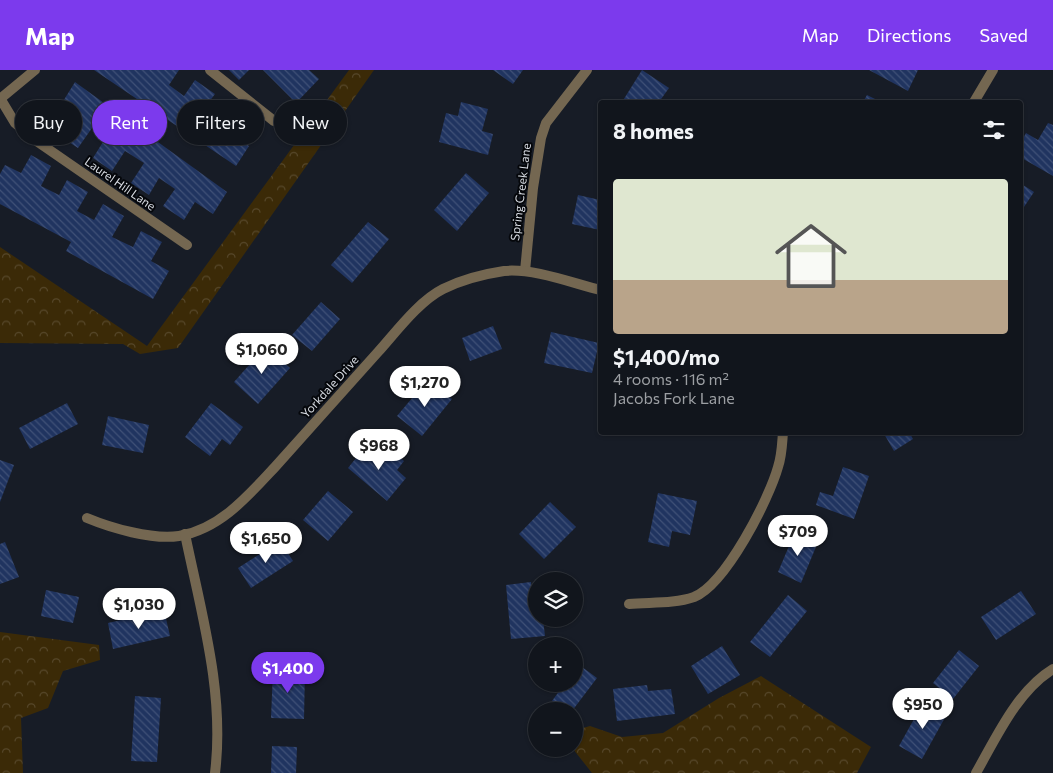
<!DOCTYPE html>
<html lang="en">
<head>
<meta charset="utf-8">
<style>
	:root { --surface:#11151c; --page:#1e2229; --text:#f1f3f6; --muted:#9c9fa3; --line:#30343b; --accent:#7c3aed }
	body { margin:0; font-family:Commissioner,sans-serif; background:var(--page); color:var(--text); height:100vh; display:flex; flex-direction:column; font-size:19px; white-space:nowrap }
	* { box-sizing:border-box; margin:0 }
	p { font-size:16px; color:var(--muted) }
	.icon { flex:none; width:28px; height:28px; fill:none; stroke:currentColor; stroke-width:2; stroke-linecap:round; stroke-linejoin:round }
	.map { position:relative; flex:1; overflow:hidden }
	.panel { position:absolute; left:598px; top:30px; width:425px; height:335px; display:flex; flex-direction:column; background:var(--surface); border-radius:5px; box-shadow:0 1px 4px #0004,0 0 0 1px var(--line) }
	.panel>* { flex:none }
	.top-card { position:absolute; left:15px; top:30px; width:475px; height:45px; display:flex; gap:10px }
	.fabs { position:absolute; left:528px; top:502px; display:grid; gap:10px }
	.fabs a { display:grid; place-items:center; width:55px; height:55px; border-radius:50%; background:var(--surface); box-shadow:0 1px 4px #0004,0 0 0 1px var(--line); font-size:25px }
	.price { position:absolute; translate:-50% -42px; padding:0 11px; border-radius:18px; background:#fff; color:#222; font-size:16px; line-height:32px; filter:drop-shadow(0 1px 2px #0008) }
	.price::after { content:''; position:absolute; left:50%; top:30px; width:15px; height:11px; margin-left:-8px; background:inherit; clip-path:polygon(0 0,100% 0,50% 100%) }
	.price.active { background:var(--accent); color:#fff }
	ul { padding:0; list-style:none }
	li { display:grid; align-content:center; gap:10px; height:265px; padding:0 15px }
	li span { display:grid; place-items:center; height:155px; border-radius:5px; color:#555 }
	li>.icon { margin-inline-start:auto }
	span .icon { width:90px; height:90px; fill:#fffc; stroke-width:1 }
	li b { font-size:21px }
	h2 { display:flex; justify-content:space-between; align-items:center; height:60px; padding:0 15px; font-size:21px }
	.tag { padding:0 18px; border-radius:22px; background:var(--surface); box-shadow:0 1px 4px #0004,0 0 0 1px var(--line); font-size:18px; line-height:45px }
	.tag.active { background:var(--accent); color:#fff }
	header { display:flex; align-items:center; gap:30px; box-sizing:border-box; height:70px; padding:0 25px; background:var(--accent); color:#fff }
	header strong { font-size:24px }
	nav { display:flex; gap:28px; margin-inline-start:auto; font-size:18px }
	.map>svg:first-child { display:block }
	.forest { fill:url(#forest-crowns) }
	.building { fill:url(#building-back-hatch) }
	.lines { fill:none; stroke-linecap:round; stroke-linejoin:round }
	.street { stroke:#746751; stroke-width:10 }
	.labels { text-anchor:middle; stroke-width:4; stroke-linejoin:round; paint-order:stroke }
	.street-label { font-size:12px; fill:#d8dce3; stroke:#05070b }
</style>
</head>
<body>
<header>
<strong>Map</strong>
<nav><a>Map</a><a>Directions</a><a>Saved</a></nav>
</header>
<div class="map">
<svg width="1053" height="703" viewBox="0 0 1053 703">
	<defs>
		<pattern id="forest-crowns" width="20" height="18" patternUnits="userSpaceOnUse" patternTransform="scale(1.25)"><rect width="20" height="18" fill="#3b2a07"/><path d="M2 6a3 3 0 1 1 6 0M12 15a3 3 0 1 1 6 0" fill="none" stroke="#57482b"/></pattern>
		<pattern id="building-back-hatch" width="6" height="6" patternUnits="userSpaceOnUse" patternTransform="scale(1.25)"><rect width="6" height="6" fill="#203460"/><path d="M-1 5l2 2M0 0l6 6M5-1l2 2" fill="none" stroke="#405177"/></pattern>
	</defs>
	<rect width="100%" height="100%" fill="#171c26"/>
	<g class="forest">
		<path d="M349,0H374L178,278L140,284L123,274L0,273V177L147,276Z"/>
		<path d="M0,562L99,575L100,590L63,601L48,638L21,648L23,703H0Z"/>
		<path d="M761,606L871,677L857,703H592L573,679L576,660L590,656L622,667L663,663L719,628Z"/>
	</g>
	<g class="building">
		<path d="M94,0H179L169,15L184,26L195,10L215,24L203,40L218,51L230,34L250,48L237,68L249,76L236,96Z"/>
		<path d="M229,0H249L239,10Z"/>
		<path d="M263,0H309L319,9L296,33Z"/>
		<path d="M493,0H523L513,14Z"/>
		<path d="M642,0L669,18L659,32H622Z"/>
		<path d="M869,0H918L908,21Z"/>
		<path d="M75,12L227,122L213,144L195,132L184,150L163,136L175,119L159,108L149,125L131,113L144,93L125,81L112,101L93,88L106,67L92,58L78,78L58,65L73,41L62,33Z"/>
		<path d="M867,25L881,32H863Z"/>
		<path d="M461,32L488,39L482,61L493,64L488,85L439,72L446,43L458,46Z"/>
		<path d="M1048,53L1053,55V106L1020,87V74L1026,63L1038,70Z"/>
		<path d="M31,85L51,96L41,116L59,125L67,110L88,122L77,141L94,150L103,134L124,146L112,167L133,177L141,161L162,172L151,191L169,201L153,229L66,181L71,172L0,134V104L5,95L21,103Z"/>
		<path d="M466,103L489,123L457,161L434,140Z"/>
		<path d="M1020,113L1034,122L1020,143Z"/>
		<path d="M578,125L600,130V160L572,154Z"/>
		<path d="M368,152L389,169L352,213L331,195Z"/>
		<path d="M321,232L340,249L312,281L292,265Z"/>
		<path d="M493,256L502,279L470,291L462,268Z"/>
		<path d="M551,262L599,273L592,303L544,293Z"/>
		<path d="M266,276L290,298L258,334L234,312Z"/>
		<path d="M428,309L452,329L422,366L397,346Z"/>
		<path d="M67,333L78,354L30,379L19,358Z"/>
		<path d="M211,333L243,357L230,375L222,369L210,386L185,367Z"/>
		<path d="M108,346L149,355L143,383L102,375Z"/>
		<path d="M883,362H909L913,369L894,381Z"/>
		<path d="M383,373L404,391L397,400L406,408L387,431L348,398L364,378L373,385Z"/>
		<path d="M0,390L14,395L0,432Z"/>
		<path d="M843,397L869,406L854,449L816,435L820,422L833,426Z"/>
		<path d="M328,421L353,442L328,471L303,450Z"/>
		<path d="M658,423L697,431L690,465L672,461L669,477L648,472Z"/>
		<path d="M550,432L576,457L544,489L519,464Z"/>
		<path d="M795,462L818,472L801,513L778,502Z"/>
		<path d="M280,471L293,491L251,518L238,498Z"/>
		<path d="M5,472L19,507L0,514V474Z"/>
		<path d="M531,512L533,535H536V549H543L545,566L511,569L506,515Z"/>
		<path d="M46,520L79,527L73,553L41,546Z"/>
		<path d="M1021,521L1036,544L996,570L981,547Z"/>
		<path d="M788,525L807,541L770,587L750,572Z"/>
		<path d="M164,540L170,566L113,579L108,553Z"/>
		<path d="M722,576L740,605L708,624L691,596Z"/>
		<path d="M959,580L979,596L953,629L933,613Z"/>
		<path d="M574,591L597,608L572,641H566L552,631L560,620L552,614H574Z"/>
		<path d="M273,600H305L304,649L271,648Z"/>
		<path d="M647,615L648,621L671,619L675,644L617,651L613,619Z"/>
		<path d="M135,626L161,628L157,692L131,691Z"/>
		<path d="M924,631L947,644L922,689L899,676Z"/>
		<path d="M272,676L297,677L296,703H271Z"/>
	</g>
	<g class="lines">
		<g class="street">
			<path d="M210,0L274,51"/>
			<path d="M0,28L15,53L35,70L187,175"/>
			<path d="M0,29L35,0"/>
			<path d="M974,32L993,0"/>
			<path d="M525,201L533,118L541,68L546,53L587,0"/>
			<path d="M87,448C111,458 152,470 179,466C220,459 248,426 275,397C309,359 344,320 378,282C396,262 419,231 443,219C461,210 484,204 504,201C533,198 572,213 600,220"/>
			<path d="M185,464C201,542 225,623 215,703"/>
			<path d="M629,534C650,532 674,534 694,527C726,514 769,429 778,397C782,385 782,374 783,362"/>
			<path d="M976,703C996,668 1017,621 1053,599"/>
		</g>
	</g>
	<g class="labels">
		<g class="street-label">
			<text transform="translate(120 114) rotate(35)" y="4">Laurel Hill Lane</text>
			<text transform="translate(521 122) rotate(-83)" y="4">Spring Creek Lane</text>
			<text transform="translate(330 317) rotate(-48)" y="4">Yorkdale Drive</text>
		</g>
	</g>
</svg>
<div class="fabs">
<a><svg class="icon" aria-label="layers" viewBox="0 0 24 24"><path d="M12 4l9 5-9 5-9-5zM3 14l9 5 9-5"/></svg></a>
<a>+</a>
<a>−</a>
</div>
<b class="price" style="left:262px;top:305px">$1,060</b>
<b class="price" style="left:425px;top:338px">$1,270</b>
<b class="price" style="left:379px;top:401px">$968</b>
<b class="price" style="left:798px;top:487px">$709</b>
<b class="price" style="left:266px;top:494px">$1,650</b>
<b class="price" style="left:139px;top:560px">$1,030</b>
<b class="price active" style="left:288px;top:624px">$1,400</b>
<b class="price" style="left:923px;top:660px">$950</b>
<div class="top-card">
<a class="tag">Buy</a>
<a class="tag active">Rent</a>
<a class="tag">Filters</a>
<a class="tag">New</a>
</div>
<section class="panel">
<h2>8 homes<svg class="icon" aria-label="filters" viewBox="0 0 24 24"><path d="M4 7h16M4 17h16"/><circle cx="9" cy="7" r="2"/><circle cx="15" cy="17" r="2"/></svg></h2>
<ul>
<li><span style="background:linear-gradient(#dfe7d0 65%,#b9a48a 0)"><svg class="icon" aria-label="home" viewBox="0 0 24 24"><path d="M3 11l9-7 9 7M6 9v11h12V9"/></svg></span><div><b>$1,400/mo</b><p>4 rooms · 116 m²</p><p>Jacobs Fork Lane</p></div></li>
</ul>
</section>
</div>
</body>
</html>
